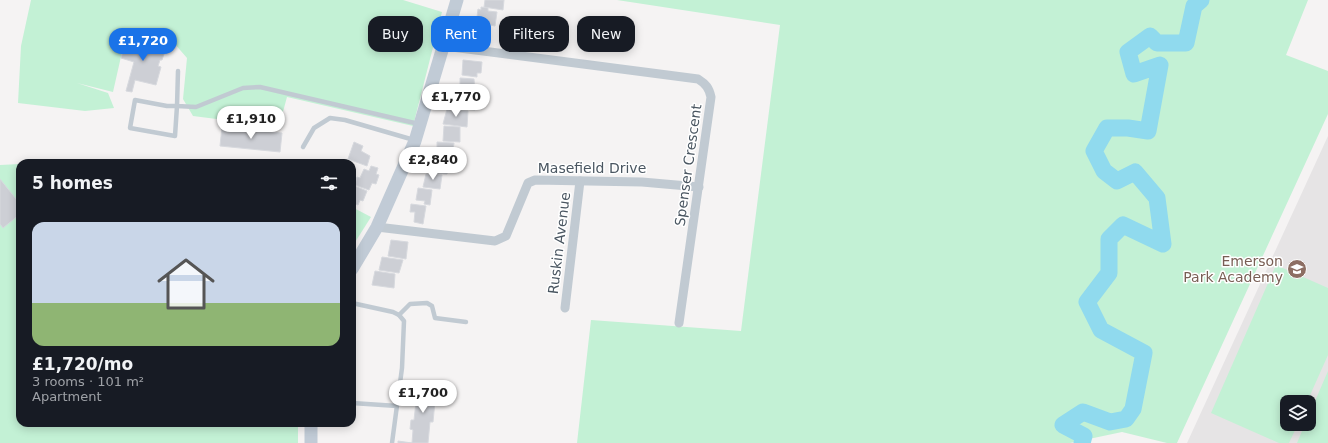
<!DOCTYPE html>
<html lang="en">
<head>
<meta charset="utf-8">
<style>
	:root { --surface:#171b24; --page:#20242c; --text:#f1f3f6; --muted:#9ea1a6; --accent:#1a73e8 }
	body { margin:0; font-family:"DejaVu Sans",sans-serif; background:var(--page); color:var(--text); height:100vh; display:flex; flex-direction:column; font-size:15px; white-space:nowrap }
	* { box-sizing:border-box; margin:0 }
	p { font-size:13px; color:var(--muted) }
	.icon { flex:none; width:22px; height:22px; fill:none; stroke:currentColor; stroke-width:2; stroke-linecap:round; stroke-linejoin:round }
	.map { position:relative; flex:1; overflow:hidden }
	.sheet { position:absolute; left:16px; top:159px; width:340px; height:268px; display:flex; flex-direction:column; background:var(--surface); border-radius:12px; box-shadow:0 2px 10px #0003 }
	.sheet>* { flex:none }
	.banner { position:absolute; left:368px; top:16px; width:380px; height:36px; display:flex; gap:8px }
	.controls { position:absolute; left:1280px; top:395px; display:grid; gap:8px }
	.controls a { display:grid; place-items:center; width:36px; height:36px; border-radius:8px; background:var(--surface); box-shadow:0 2px 10px #0003; font-size:20px }
	.price { position:absolute; translate:-50% -34px; padding:0 9px; border-radius:14px; background:#fff; color:#222; font-size:13px; line-height:26px; filter:drop-shadow(0 1px 2px #0008) }
	.price::after { content:''; position:absolute; left:50%; top:24px; width:12px; height:9px; margin-left:-6px; background:inherit; clip-path:polygon(0 0,100% 0,50% 100%) }
	.price.on { background:var(--accent); color:#fff }
	ul { padding:0; list-style:none }
	li { display:grid; align-content:center; gap:8px; height:212px; padding:0 16px }
	li span { display:grid; place-items:center; height:124px; border-radius:12px; color:#555 }
	li>.icon { margin-inline-start:auto }
	span .icon { width:72px; height:72px; fill:#fffc; stroke-width:1 }
	li b { font-size:17px }
	h2 { display:flex; justify-content:space-between; align-items:center; height:48px; padding:0 16px; font-size:17px }
	.pill { padding:0 14px; border-radius:12px; background:var(--surface); box-shadow:0 2px 10px #0003; font-size:14px; line-height:36px }
	.pill.on { background:var(--accent); color:#fff }
	.map>svg:first-child { display:block }
	.education { fill:#e6e4e5; fill-rule:evenodd }
	.green { fill:#c3f1d5 }
	.lines { fill:none; stroke-linecap:round; stroke-linejoin:round }
	.river { stroke:#90daee; stroke-width:17 }
	.building { fill:#cdcfd5; stroke:#d7d9de }
	.lane { stroke:#c1cad2; stroke-width:4.5 }
	.street { stroke:#c1cad2; stroke-width:9 }
	.secondary { stroke:#c1cbd6; stroke-width:13 }
	.labels { text-anchor:middle; stroke-width:3; stroke-linejoin:round; paint-order:stroke }
	.street-label { font-size:14px; fill:#4a5661; stroke:#fff }
	.education-label { font-size:14px; fill:#785e54; stroke:#fff; text-anchor:end }
</style>
</head>
<body>
<div class="map">
<svg width="1328" height="443" viewBox="0 0 1328 443">
	<rect width="100%" height="100%" fill="#f5f3f3"/>
	<path class="education" d="M1328,136V443H1187ZM1287,402H1309V424H1287Z"/>
	<g class="green">
		<path d="M31,0H403L442,12L413,126L287,97L281,119L272,126L193,116L183,99L187,58L174,43L127,30L113,92L77,83L108,93L114,108L85,111L18,103L21,46Z"/>
		<path d="M617,0H1308L1286,55L1328,71V114L1177,443H1167L1122,432L1070,443H577L591,320L741,331L780,25Z"/>
		<path d="M20,164V423H298V443H0V165Z"/>
		<path d="M352,207L371,217L352,247Z"/>
		<path d="M1276,265L1328,288V355L1307,402H1287V424H1298L1289,443H1279L1211,413Z"/>
		<path d="M1328,371V443H1297L1305,424H1309V415Z"/>
	</g>
	<g class="lines">
		<path class="river" d="M1082,443L1084,436L1063,425L1083,412L1110,422L1126,419L1133,409L1144,353L1101,330L1087,302L1109,273V239L1123,225L1163,244L1157,198L1135,172L1117,181L1104,171L1094,151L1107,128H1128L1148,131L1160,65L1134,74L1128,52L1150,36L1157,43H1186L1194,6L1201,0"/>
	</g>
	<g class="building">
		<path d="M485,0H504L503,10L484,7Z"/>
		<path d="M481,7L488,8V11L497,12L495,26L490,25V31L479,30L481,17H477L478,9L481,10Z"/>
		<path d="M127,40L137,43L138,40L166,48L162,60H160L158,66L161,67L156,85L135,80L132,92L126,91L134,62L121,58Z"/>
		<path d="M463,60L482,62L481,73H477V77L462,75Z"/>
		<path d="M460,78L474,79L475,92H460Z"/>
		<path d="M455,94L478,96L475,110L454,108Z"/>
		<path d="M447,109L468,111L467,127L443,124Z"/>
		<path d="M444,126L460,127V142L443,141Z"/>
		<path d="M222,127L282,133L280,152L220,146Z"/>
		<path d="M354,142L363,146L361,151L370,156L367,166L348,159Z"/>
		<path d="M437,142L454,143L452,158L439,157L440,149L437,148Z"/>
		<path d="M431,158L450,159L447,174L433,173V169H430Z"/>
		<path d="M371,166L378,168L376,174L379,175L376,184L372,183L369,190L355,185L357,177L360,178L364,169L369,171Z"/>
		<path d="M426,174L442,175L440,189L423,187Z"/>
		<path d="M0,179L20,204V214L3,228L0,224Z"/>
		<path d="M352,185L367,191L363,201L360,200L358,205L352,203Z"/>
		<path d="M418,188L432,190L430,205L424,204L425,201L416,200Z"/>
		<path d="M411,204L426,206L423,224L414,222L415,212H410Z"/>
		<path d="M391,240L408,242L406,259L388,256Z"/>
		<path d="M382,257L403,260L399,273L379,270Z"/>
		<path d="M375,271L395,274L394,288L372,285Z"/>
		<path d="M421,385L432,386L431,390L436,391L433,422H430L428,443H398V441L412,443L413,430L410,429L411,420H414L416,402H412L413,388L421,389Z"/>
	</g>
	<g class="lines">
		<g class="lane">
			<path d="M178,71L177,106L196,107L243,88L260,87L419,124"/>
			<path d="M135,100L167,106H177L175,136L130,128Z"/>
			<path d="M303,147L314,128L330,118L345,120L414,140"/>
			<path d="M352,303L393,312L399,315L404,321L402,368L392,443"/>
			<path d="M399,315L410,304L427,303L432,306L435,318L466,322"/>
			<path d="M352,403L397,406"/>
		</g>
		<g class="street">
			<path d="M444,46L698,79C706,84 709,88 711,97L679,323"/>
			<path d="M377,227L495,241L506,236L528,183L535,180L642,182L699,187"/>
			<path d="M565,308L580,181"/>
		</g>
		<g class="secondary">
			<path d="M352,269L377,227L415,141L457,0"/>
			<path d="M311,443V423"/>
		</g>
	</g>
	<defs>
		<symbol id="school-disc" viewBox="-11 -11 22 22"><circle r="9.5" fill="#8d6e63" stroke="#fff"/><path d="M0-5L7-2L0 1L-7-2ZM-4 1L0 2.5L4 1V4Q0 6-4 4Z" fill="#fff"/></symbol>
	</defs>
	<g fill-rule="evenodd">
		<use href="#school-disc" x="1286" y="258" width="22" height="22"/>
	</g>
	<g class="labels">
		<g class="street-label">
			<text transform="translate(688 165) rotate(-82)" y="5">Spenser Crescent</text>
			<text x="592" y="173">Masefield Drive</text>
			<text transform="translate(559 243) rotate(-83)" y="5">Ruskin Avenue</text>
		</g>
		<g class="education-label">
			<text x="1283" y="266">Emerson<tspan x="1283" dy="16">Park Academy</tspan></text>
		</g>
	</g>
</svg>
<div class="controls">
<a><svg class="icon" aria-label="layers" viewBox="0 0 24 24"><path d="M12 4l9 5-9 5-9-5zM3 14l9 5 9-5"/></svg></a>
</div>
<b class="price on" style="left:143px;top:62px">£1,720</b>
<b class="price" style="left:456px;top:118px">£1,770</b>
<b class="price" style="left:251px;top:140px">£1,910</b>
<b class="price" style="left:433px;top:181px">£2,840</b>
<b class="price" style="left:423px;top:414px">£1,700</b>
<div class="banner">
<a class="pill">Buy</a>
<a class="pill on">Rent</a>
<a class="pill">Filters</a>
<a class="pill">New</a>
</div>
<section class="sheet">
<h2>5 homes<svg class="icon" aria-label="filters" viewBox="0 0 24 24"><path d="M4 7h16M4 17h16"/><circle cx="9" cy="7" r="2"/><circle cx="15" cy="17" r="2"/></svg></h2>
<ul>
<li><span style="background:linear-gradient(#c9d6e8 65%,#8fb573 0)"><svg class="icon" aria-label="home" viewBox="0 0 24 24"><path d="M3 11l9-7 9 7M6 9v11h12V9"/></svg></span><div><b>£1,720/mo</b><p>3 rooms · 101 m²</p><p>Apartment</p></div></li>
</ul>
</section>
</div>
</body>
</html>
